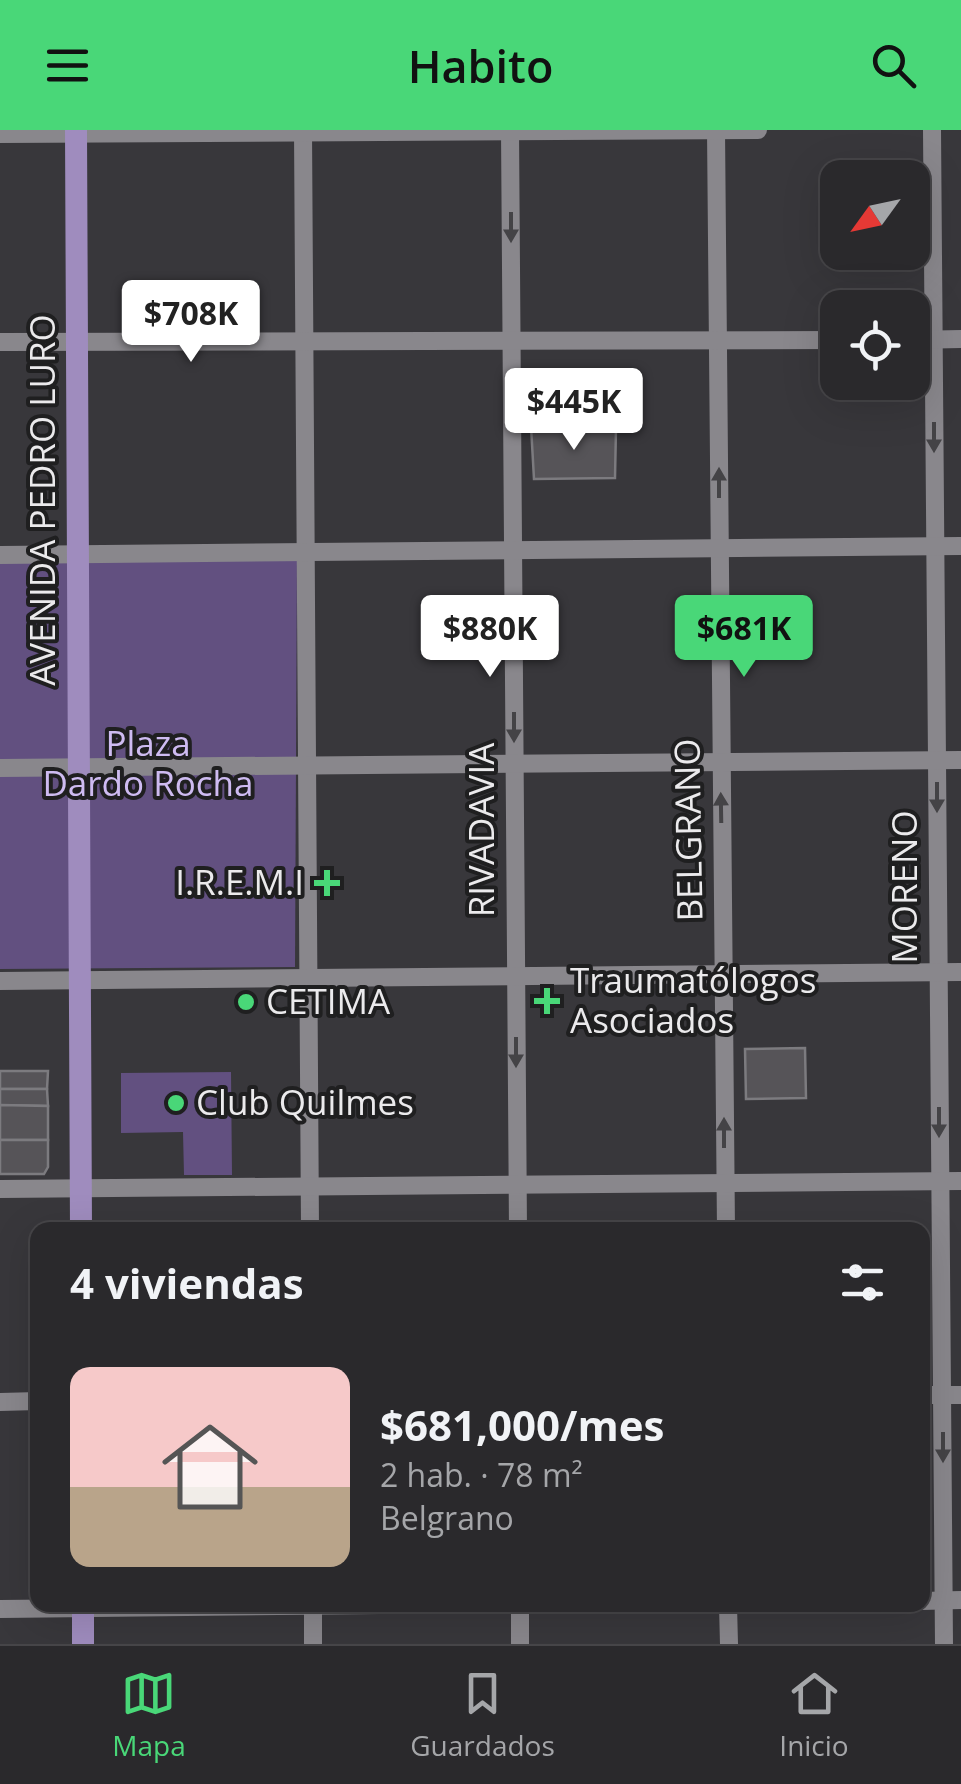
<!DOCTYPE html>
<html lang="es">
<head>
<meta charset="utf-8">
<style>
	:root { --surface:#2a292c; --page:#363538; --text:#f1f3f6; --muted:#a5a6a9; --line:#464548; --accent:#49d778 }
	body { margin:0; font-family:"Open Sans",sans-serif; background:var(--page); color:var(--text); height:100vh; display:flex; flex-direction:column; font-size:38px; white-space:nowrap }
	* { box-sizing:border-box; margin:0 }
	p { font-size:32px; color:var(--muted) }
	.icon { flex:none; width:55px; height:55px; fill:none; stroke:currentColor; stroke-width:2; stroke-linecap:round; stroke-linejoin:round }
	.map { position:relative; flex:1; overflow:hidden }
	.sheet { position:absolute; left:30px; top:1092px; width:900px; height:390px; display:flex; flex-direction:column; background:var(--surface); border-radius:20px; box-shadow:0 10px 40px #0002,0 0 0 2px var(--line) }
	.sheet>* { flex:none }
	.needle { width:65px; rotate:237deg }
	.buttons { position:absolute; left:820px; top:30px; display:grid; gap:20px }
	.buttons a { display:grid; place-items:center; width:110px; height:110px; border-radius:20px; background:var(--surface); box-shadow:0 10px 40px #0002,0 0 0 2px var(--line); font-size:50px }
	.price { position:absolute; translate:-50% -85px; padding:0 22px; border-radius:10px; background:#fff; color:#222; font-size:32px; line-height:65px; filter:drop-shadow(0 2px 5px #0008) }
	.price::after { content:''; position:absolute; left:50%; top:60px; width:30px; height:22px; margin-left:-15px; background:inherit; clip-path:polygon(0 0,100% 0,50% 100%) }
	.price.current { background:var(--accent); color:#111 }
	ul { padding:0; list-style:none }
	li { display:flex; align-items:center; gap:30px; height:250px; padding:0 40px }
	li span { display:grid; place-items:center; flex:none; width:280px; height:200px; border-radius:20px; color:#555 }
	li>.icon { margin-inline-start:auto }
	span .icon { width:120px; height:120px; fill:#fffc; stroke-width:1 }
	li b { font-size:42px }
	h2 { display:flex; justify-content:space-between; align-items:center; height:120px; padding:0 40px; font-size:42px }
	header { display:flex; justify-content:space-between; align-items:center; height:130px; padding:0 40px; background:var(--accent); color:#111; font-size:45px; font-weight:600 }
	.tabs { display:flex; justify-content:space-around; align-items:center; height:140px; border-top:2px solid var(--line); background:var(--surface); font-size:28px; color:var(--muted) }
	.tabs a { display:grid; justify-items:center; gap:5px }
	.tabs .current { color:var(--accent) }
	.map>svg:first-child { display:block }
	.green { fill:#625080 }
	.building { fill:#565458; stroke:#7c7b7f; stroke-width:2.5 }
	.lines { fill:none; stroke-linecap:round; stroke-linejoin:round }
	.minor { stroke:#89878c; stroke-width:18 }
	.major { stroke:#9f8cbe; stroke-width:22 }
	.oneway { fill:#444346 }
	.poi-dot { fill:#49d778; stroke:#1f1f20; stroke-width:4 }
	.labels { text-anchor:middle; stroke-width:8; stroke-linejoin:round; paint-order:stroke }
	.street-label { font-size:35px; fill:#ebeaec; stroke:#1f1f20 }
	.park-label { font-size:35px; fill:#cebbf1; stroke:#1f1f20 }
	.poi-label { font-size:35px; fill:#ebeaec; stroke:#1f1f20; text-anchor:start }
</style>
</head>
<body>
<header><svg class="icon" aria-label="menu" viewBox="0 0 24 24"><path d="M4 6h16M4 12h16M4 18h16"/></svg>Habito<svg class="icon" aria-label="search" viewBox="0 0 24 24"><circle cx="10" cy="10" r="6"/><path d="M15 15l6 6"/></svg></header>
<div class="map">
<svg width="961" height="1514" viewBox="0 0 961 1514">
	<rect width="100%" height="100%" fill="#38373b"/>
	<g class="green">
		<path d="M297,429L295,837L0,839V432Z"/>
		<path d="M231,942L232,1045H184L183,1002L121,1003V943Z"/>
	</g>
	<g class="building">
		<path d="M531,296L616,298L615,348L534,349Z"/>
		<path d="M805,918L806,968L746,969L745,919Z"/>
		<path d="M0,941H48L47,959H0Z"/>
		<path d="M0,959H47L48,976L0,975Z"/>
		<path d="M0,975L48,976V1010H0Z"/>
		<path d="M0,1010H48V1037L44,1044H0Z"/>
	</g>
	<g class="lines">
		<g class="minor">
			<path d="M303,0L310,1100"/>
			<path d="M510,0L518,1100"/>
			<path d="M716,0L726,1100"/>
			<path d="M932,0L944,1514"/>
			<path d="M0,4L758,0"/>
			<path d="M912,210L961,209"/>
			<path d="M0,212L838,210"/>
			<path d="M0,425L961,416"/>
			<path d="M0,638L961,630"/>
			<path d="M0,851L961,842"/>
			<path d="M0,1059L961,1051"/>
			<path d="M922,1265H961"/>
			<path d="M0,1272L38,1271"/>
			<path d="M922,1471L961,1470"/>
			<path d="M313,1475V1514"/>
			<path d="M520,1475V1514"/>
			<path d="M728,1475L729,1514"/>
			<path d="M0,1479L379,1475"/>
		</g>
		<g class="major">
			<path d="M76,0L81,1100"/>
			<path d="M83,1475V1514"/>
		</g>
	</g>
	<defs><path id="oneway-solid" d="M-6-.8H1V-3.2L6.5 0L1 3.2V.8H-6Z" transform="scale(2.5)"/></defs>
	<g class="oneway">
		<use href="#oneway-solid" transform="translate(511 97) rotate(90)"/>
		<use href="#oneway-solid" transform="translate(934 307) rotate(90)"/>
		<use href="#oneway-solid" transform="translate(719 353) rotate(-90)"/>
		<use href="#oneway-solid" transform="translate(514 597) rotate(90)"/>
		<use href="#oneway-solid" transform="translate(937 667) rotate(90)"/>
		<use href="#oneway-solid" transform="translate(721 678) rotate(-91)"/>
		<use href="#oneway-solid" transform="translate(516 922) rotate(90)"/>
		<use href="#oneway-solid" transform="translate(939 992) rotate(90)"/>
		<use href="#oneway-solid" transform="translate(724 1003) rotate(-90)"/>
		<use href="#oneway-solid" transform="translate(943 1317) rotate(90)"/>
	</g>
	<g class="poi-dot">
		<path d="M322 738h10v10h10v10h-10v10h-10v-10h-10v-10h10z"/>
		<path d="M542 856h10v10h10v10h-10v10h-10v-10h-10v-10h10z"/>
		<circle cx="246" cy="872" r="10"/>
		<circle cx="176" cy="973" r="10"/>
	</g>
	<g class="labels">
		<g class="street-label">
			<text transform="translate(43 370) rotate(-90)" y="12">AVENIDA PEDRO LURO</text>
			<text transform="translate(482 700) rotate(-90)" y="12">RIVADAVIA</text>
			<text transform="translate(689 700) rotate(-91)" y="12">BELGRANO</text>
			<text transform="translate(905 757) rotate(-90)" y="12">MORENO</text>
		</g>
		<g class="park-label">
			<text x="148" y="626">Plaza<tspan x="148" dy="40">Dardo Rocha</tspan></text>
		</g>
		<g class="poi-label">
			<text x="304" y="765" text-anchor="end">I.R.E.M.I</text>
			<text x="570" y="863">Traumatólogos<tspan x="570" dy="40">Asociados</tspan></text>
			<text x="266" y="884">CETIMA</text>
			<text x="196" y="985">Club Quilmes</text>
		</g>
	</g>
</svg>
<div class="buttons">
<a><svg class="needle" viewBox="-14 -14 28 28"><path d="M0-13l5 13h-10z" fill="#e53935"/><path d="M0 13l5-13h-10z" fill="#a5a6a9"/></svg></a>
<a><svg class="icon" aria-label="locate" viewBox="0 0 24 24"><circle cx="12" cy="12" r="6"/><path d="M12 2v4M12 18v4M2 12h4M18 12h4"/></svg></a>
</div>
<b class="price" style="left:191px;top:235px">$708K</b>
<b class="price" style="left:574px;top:323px">$445K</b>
<b class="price" style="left:490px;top:550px">$880K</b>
<b class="price current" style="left:744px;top:550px">$681K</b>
<section class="sheet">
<h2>4 viviendas<svg class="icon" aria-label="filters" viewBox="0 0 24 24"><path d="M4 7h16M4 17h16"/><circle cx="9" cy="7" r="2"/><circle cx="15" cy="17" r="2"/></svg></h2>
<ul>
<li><span style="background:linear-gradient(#f6c9c9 60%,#b9a48a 0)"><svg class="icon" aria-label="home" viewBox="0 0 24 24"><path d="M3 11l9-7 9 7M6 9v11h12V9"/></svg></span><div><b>$681,000/mes</b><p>2 hab. · 78 m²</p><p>Belgrano</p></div></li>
</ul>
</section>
</div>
<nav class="tabs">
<a class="current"><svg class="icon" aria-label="map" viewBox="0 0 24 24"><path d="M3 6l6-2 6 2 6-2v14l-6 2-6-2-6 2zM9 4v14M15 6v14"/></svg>Mapa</a>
<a><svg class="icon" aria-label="saved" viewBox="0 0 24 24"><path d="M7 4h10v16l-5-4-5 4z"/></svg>Guardados</a>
<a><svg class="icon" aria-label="home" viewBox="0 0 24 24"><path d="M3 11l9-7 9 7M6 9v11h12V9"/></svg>Inicio</a>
</nav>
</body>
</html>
